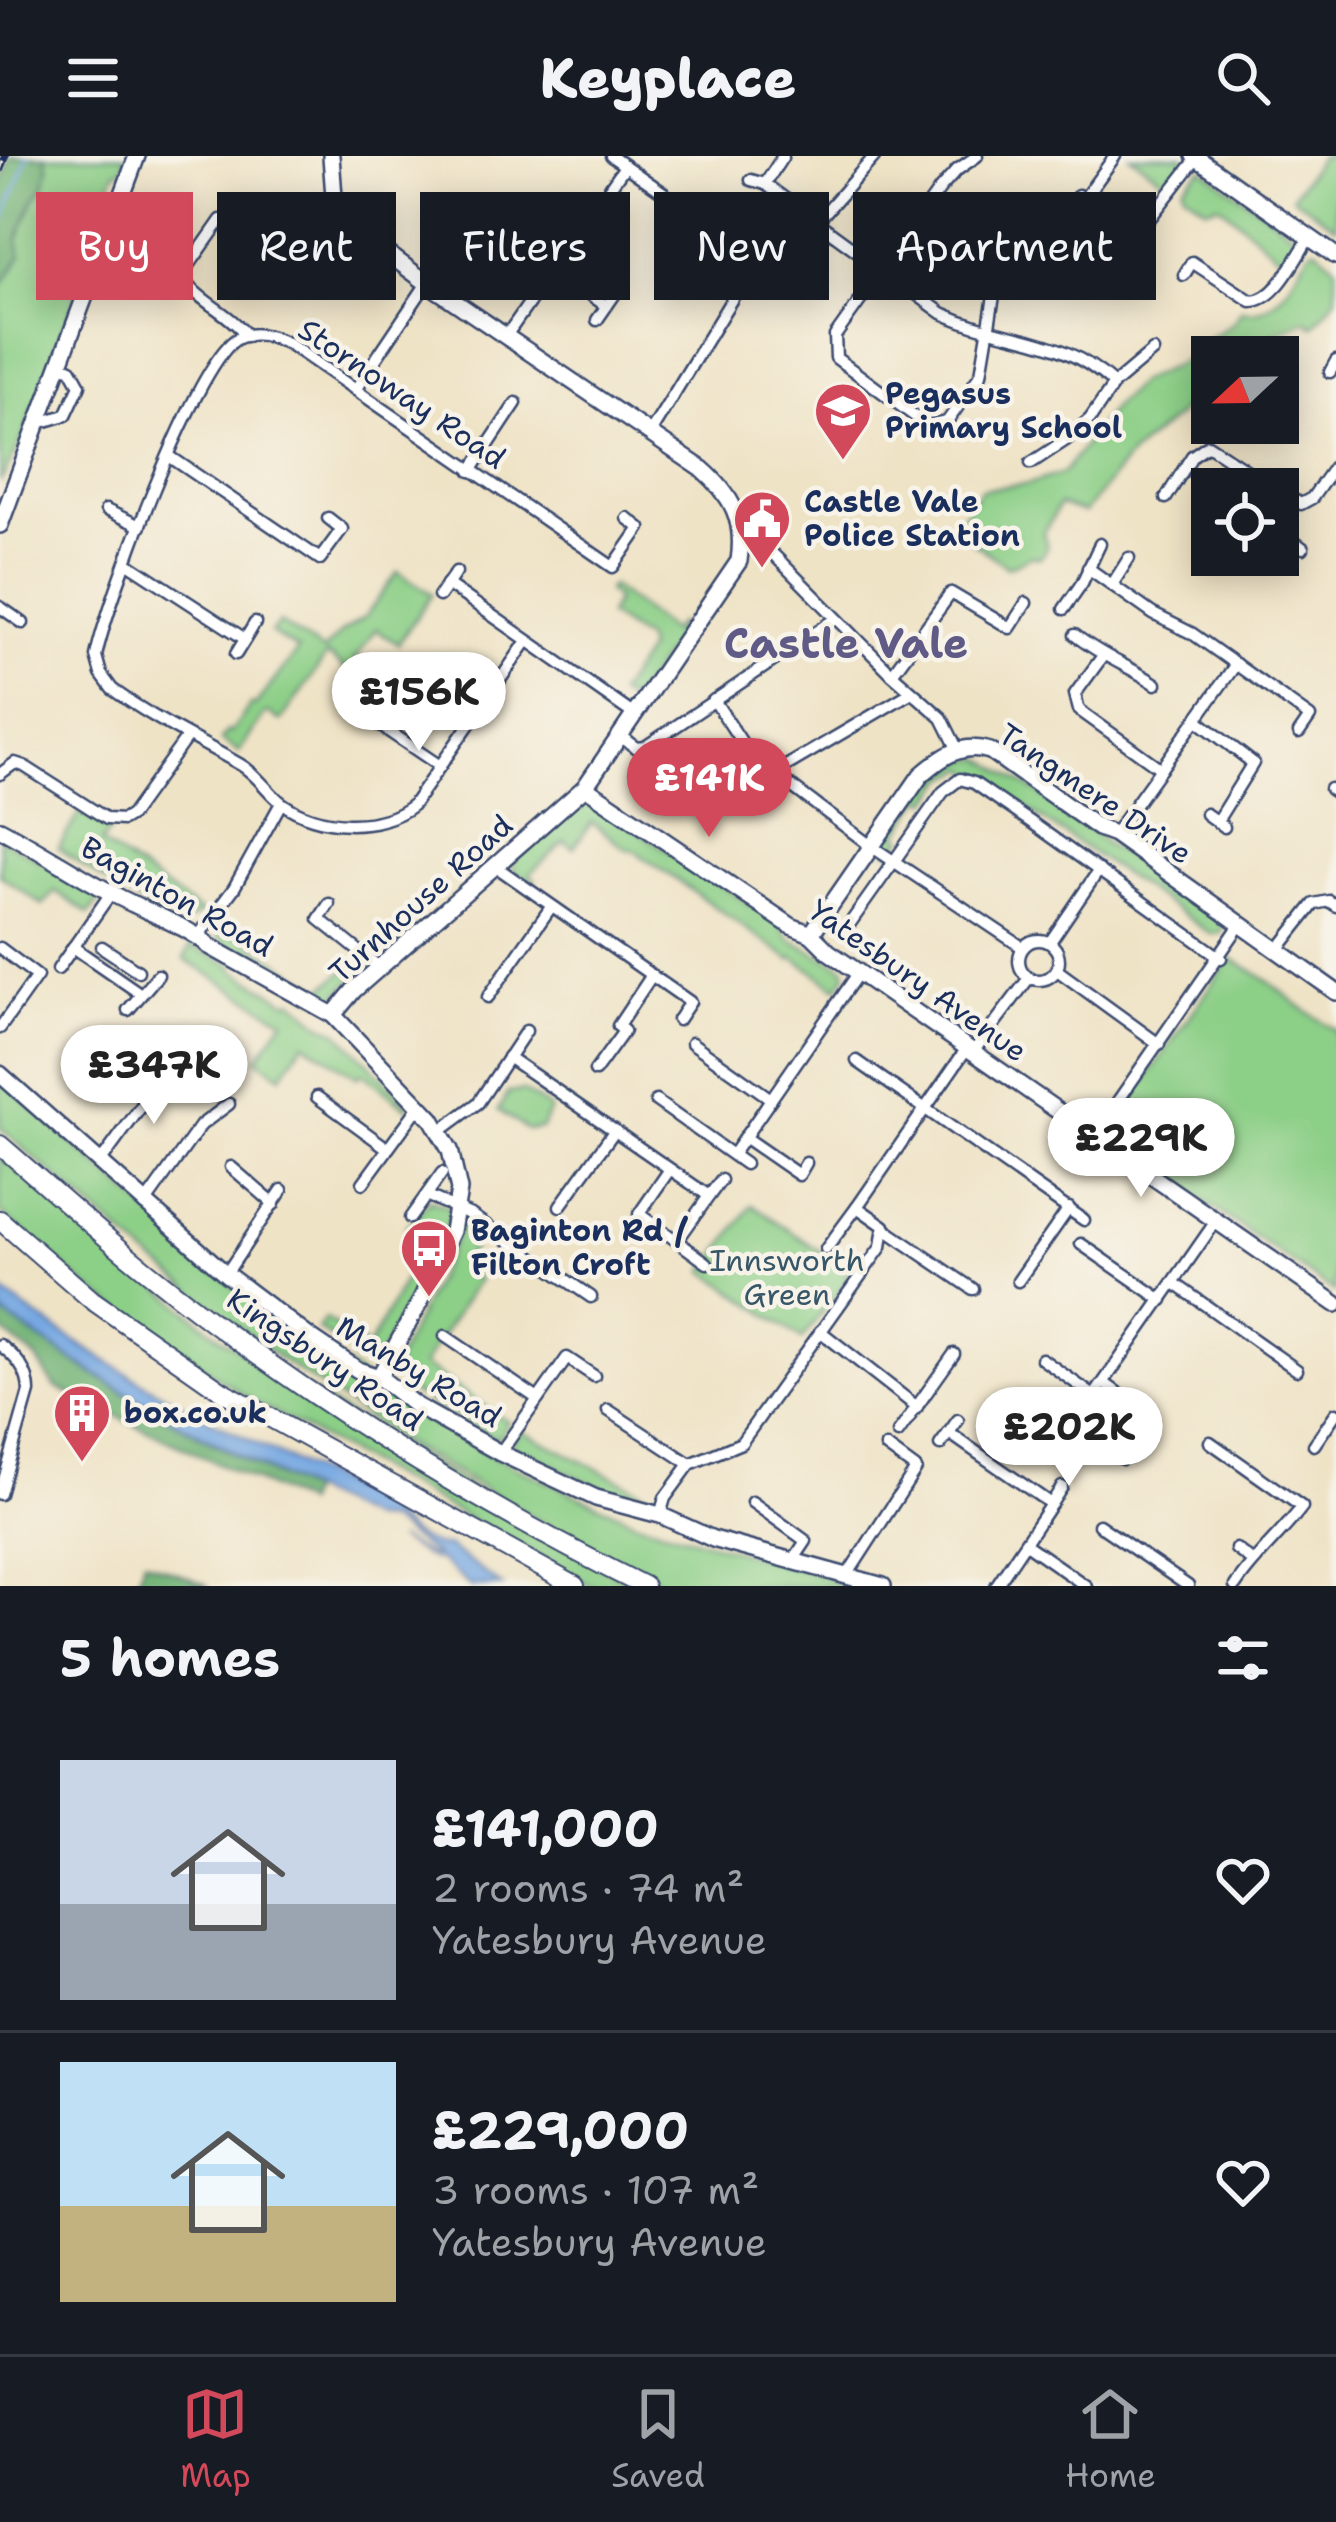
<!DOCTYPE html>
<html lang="en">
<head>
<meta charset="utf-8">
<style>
	:root { --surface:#171b24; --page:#20242c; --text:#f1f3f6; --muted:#9ea1a6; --line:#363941; --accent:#d1495b }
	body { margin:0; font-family:"Shantell Sans",sans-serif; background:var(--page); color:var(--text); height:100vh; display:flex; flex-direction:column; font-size:45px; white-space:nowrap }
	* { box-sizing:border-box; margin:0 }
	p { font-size:39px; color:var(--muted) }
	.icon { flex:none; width:66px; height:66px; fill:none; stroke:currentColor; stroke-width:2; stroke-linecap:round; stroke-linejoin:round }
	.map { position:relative; height:1430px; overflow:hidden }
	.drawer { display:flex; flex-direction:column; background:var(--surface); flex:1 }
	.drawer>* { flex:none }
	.hud { position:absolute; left:36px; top:36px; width:1266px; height:108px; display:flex; gap:24px }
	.needle { width:78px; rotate:248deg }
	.buttons { position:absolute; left:1191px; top:180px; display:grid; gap:24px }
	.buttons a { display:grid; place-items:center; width:108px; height:108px; border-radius:0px; background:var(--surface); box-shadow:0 6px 30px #0003; font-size:60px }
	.price { position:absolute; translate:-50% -102px; padding:0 27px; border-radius:42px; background:#fff; color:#222; font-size:39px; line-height:78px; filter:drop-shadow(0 3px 6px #0008) }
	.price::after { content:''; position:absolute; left:50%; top:72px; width:36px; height:27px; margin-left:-18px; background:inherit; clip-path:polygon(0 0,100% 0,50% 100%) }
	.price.on { background:var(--accent); color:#fff }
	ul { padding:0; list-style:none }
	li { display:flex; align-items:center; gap:36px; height:300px; padding:0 60px }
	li+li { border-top:3px solid var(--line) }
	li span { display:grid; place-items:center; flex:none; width:336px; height:240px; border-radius:0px; color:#555 }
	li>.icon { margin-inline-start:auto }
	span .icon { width:144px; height:144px; fill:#fffc; stroke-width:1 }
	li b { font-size:51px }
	h2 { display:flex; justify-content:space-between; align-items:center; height:144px; padding:0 60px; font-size:51px }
	.tag { padding:0 42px; border-radius:0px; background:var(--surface); box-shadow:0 6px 30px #0003; font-size:42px; line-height:108px }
	.tag.on { background:var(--accent); color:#fff }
	header { display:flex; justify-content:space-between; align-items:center; height:156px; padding:0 60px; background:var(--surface); font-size:54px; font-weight:800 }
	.menu { display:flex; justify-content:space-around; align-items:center; height:168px; border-top:3px solid var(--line); background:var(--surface); font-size:33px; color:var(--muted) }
	.menu a { display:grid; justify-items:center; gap:6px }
	.menu .on { color:var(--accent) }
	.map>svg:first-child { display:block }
	.green { fill:#8ccf87; stroke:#547f72; stroke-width:3 }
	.forest { fill:#71b274; stroke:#467069; stroke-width:3 }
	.water { fill:#77a8e2; stroke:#496ca0; stroke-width:3 }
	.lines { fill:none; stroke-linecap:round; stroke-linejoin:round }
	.stream { stroke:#77a8e2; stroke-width:3 }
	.street-casing { stroke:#3b4a6e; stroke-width:15 }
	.secondary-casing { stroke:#3b4a6e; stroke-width:20 }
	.highway-casing { stroke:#3b4a6e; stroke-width:22 }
	.street { stroke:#fff; stroke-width:10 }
	.secondary { stroke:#fff; stroke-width:15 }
	.highway { stroke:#fff; stroke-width:18 }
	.rail-casing { stroke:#1b2f5e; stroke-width:8 }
	.rail { stroke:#f7f3e8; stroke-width:3; stroke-dasharray:9; stroke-linecap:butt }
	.labels { text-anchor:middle; stroke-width:9; stroke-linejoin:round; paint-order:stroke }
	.street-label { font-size:30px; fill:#1b2f5e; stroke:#f7f3e8 }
	.poi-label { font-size:30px; font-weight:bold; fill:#1b2f5e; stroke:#f7f3e8; text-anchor:start }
	.park-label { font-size:30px; fill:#375768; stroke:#f7f3e8 }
	.district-label { font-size:42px; font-weight:bold; fill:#5f5b86; stroke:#f7f3e8 }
</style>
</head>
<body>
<header><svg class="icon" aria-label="menu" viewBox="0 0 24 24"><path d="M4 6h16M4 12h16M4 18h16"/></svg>Keyplace<svg class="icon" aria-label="search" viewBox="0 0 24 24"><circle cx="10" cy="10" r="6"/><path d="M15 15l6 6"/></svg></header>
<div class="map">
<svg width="1336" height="1430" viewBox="0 0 1336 1430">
	<rect width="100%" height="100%" fill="#f7f3e8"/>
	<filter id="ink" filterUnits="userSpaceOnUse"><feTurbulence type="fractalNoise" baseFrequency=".00833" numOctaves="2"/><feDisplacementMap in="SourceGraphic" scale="24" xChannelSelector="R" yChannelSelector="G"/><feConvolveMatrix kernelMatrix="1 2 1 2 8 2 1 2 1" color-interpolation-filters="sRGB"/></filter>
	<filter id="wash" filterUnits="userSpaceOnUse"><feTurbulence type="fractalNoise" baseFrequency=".004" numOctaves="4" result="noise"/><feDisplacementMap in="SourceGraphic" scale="48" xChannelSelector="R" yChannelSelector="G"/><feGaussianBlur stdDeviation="2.7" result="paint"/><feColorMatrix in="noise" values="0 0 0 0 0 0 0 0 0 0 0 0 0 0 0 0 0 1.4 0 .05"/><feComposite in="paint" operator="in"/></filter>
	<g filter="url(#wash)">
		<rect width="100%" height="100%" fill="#efe3c6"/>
		<g class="green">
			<path d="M45,0H125L122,13L115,16L90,82L92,96L20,289L0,326V130L17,108L18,83L48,10Z"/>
			<path d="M1130,0H1184L1186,8L1171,28Z"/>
			<path d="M1321,0H1336V71L1292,40Z"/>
			<path d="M1202,12L1300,82L1288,107C1262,88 1244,67 1218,48L1207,52L1184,36L1183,30Z"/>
			<path d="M1316,92L1336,110V142L1313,170L1306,164L1275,178L1256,201H1212V222L1207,219L1176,261L1130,299L1084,357L1059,349L1044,377L1047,391L1040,402L1031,400L1008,411L954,373L981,333L1029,328L1063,317L1115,249L1139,226L1196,199L1193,193L1234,166L1241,154C1279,161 1292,121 1311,93Z"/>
			<path d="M398,416L432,438L398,488L376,473L355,503L372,527L370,532L327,499L281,565L269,557L265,558L239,596L221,584L228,575L231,577L251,548L255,550L298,494L271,477L280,467L323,495L342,476L365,461Z"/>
			<path d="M611,430L671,475L680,466L672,488L636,540L627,544L618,538L647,495L645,484L608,459L616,444L607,435Z"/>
			<path d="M983,602L1082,665L1106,688L1143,708L1224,767L1221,777L1211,778L967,612L946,623L930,645L922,642L899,678L903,682L895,694L888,695L884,688C909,647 928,604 983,602Z"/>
			<path d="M587,646L598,649L777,766L791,784L844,811L846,819L837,832L793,801L791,804L635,695L624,692L592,666L573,692L565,685L530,718L535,724L533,729L513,714V704L571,651Z"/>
			<path d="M80,656L111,673L101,687L201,756C193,762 193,764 183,764C158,765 82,709 58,692Z"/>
			<path d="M0,682L99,737L101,742L89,758L55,735L43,749L0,719Z"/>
			<path d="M219,768L322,833L361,801L366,811L330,845L317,843L224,788L217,779Z"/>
			<path d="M191,790L233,809L234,814L288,846L293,844L324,870L336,874L410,949L407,952L362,916L358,921L304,886L281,920L257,903L284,864L184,803Z"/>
			<path d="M1230,803C1271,820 1297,854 1336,874L1334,1136L1107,978Z"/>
			<path d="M0,923L231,1128L383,1235L498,1303L637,1366L861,1430H670L571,1383L406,1288L279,1202L140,1094L0,972Z"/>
			<path d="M523,935L550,953L542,972L527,974L498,954L508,937Z"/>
			<path d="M0,1000L222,1183L635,1430H592L251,1244L86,1130L0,1056Z"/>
			<path d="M430,1044L448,1051L451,1057L440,1089L393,1175V1182L376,1205L353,1203L349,1194L318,1173L325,1163L368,1192L425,1085L406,1071Z"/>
			<path d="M752,1049L845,1112L848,1123L802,1183L705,1115Z"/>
			<path d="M464,1064H475L483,1072L462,1110L478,1123L423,1209L508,1266L500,1281L494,1282L412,1237L395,1214L398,1201Z"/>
			<path d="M520,1274L654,1341C625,1352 555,1309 525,1295L518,1296L512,1287Z"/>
		</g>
		<g class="forest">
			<path d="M11,0H45L48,10L44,31L34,43L18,83L21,101L0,130V31Z"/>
			<path d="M0,1156C98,1225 200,1284 308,1335L304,1348L55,1231L36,1202L0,1173Z"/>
			<path d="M144,1404L209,1430H136Z"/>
		</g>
		<path class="water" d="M0,1134C117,1220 247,1286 378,1345C392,1364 422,1392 447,1390L502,1430H470L438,1403L432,1404L397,1383L430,1400L435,1399L388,1365L370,1364C238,1302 120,1239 0,1156Z"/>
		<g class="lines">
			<path class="stream" d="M0,73L28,0"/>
		</g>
	</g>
	<g filter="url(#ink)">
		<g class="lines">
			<defs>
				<g id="street">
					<path d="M611,0L664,37"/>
					<path d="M977,0L957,14L940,33L835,180L836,202L928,270L947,266L981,218L994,140L1023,99"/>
					<path d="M751,24L765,28L942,157C1006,187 1057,176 1114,228"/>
					<path d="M765,28L783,0"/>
					<path d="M1078,39L1097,52"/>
					<path d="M1084,43L1115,0"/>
					<path d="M462,46L491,70L529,81L560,103"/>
					<path d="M221,64L183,118C190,142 229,155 247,180"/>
					<path d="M815,68L875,0"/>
					<path d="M1121,70L1141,81"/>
					<path d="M1137,79L1197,2"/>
					<path d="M737,105L763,125"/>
					<path d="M554,113L606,150"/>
					<path d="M1184,119L1192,106L1251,145C1277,145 1296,101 1310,81"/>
					<path d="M348,126L374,88"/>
					<path d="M597,164L615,138"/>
					<path d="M506,180L625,10"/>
					<path d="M1330,216L1336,205"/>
					<path d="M357,231L427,127"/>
					<path d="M39,267L66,259L80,229L71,213L60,208"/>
					<path d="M650,277L749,115"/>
					<path d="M169,300L320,403L342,373L328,362"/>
					<path d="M1031,307L1066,284L1090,263L1114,228L1153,195"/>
					<path d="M471,315L516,247"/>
					<path d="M1278,335L1301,348L1312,342L1336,308"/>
					<path d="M1166,342L1192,300L1208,289L1275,333"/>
					<path d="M106,354L140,370"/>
					<path d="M1278,361L1290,344"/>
					<path d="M1278,374L1303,392"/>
					<path d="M742,387L774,399L892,518L942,562L958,594"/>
					<path d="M1249,403L1251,399"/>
					<path d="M128,407L245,483"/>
					<path d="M1088,412L1153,458L1193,478L1310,561L1299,577"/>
					<path d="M447,428L633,558"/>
					<path d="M1112,429L1129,402"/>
					<path d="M439,440L456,416"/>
					<path d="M0,451L23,467"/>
					<path d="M1064,453L1082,427L1100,388"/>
					<path d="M1075,479C1101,500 1129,510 1156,528"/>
					<path d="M527,485L413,649C379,676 317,673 282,647C267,636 258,619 241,609C198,584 153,563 112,533L101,518L96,500C108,444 193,214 235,184C252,173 273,180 289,188L613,411L640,372L627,362"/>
					<path d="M236,498L255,467"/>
					<path d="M1102,501L1075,538L1079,554L1161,613"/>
					<path d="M892,518L951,437L1010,472L1026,447"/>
					<path d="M714,544L750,599L871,690L1022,791"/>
					<path d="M374,547L366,560L440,610"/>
					<path d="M1197,564L1253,607L1217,665"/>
					<path d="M619,579L636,592L645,591L836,463"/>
					<path d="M776,616L912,536"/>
					<path d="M0,618L15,607L24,610L107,663L123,664L131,659L187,581"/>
					<path d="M1330,633L1336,637"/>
					<path d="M1206,658L1224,671"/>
					<path d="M1114,678L1236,508"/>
					<path d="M495,710L690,846L678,864"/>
					<path d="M329,748L319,763L380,812"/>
					<path d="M846,773L943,636L960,623L974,627L1035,669L1221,802"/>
					<path d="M199,779L234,732L281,647"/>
					<circle cx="1039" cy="804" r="20"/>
					<path d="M1050,786L1099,714"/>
					<path d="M73,791L141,838"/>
					<path d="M102,791L138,815"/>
					<path d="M0,792L37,820L0,872"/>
					<path d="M1277,795L1314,748L1329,745L1336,750"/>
					<path d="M58,813L111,737"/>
					<path d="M1057,814L1159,888"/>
					<path d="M488,841L551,751"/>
					<path d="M128,854L158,819"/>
					<path d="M692,887L771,943"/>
					<path d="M973,896L1029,822"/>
					<path d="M508,901L709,1040L677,1085L639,1058L670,1013"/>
					<path d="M857,905L1084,1064"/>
					<path d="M595,915L624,875L618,870L652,819"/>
					<path d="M317,941L387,992"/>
					<path d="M656,945L745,1008"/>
					<path d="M440,975L478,947L526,875"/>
					<path d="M744,981L799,1019L806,1007"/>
					<path d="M1093,981L1240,769"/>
					<path d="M733,998L859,816"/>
					<path d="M99,1008L173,907"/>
					<path d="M231,1011L274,1048"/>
					<path d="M363,1027L420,949"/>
					<path d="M428,1040L471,1059L591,1141"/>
					<path d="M709,1040L721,1024"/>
					<path d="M144,1049L201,969L229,948"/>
					<path d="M560,1050L615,974"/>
					<path d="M410,1062L442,1017"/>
					<path d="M886,1074L973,1133"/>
					<path d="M677,1085L707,1107"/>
					<path d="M1081,1088L1162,1144"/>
					<path d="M826,1093L857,1051"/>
					<path d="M226,1118L282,1034"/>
					<path d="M1018,1125L1069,1052"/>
					<path d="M1174,1127L1297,1214"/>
					<path d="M820,1175L917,1251"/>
					<path d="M445,1180L538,1243"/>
					<path d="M0,1189C16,1201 29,1215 29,1236L0,1338"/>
					<path d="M1042,1203L1094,1240L1216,1065"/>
					<path d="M1104,1227L1152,1261L1122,1303"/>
					<path d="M608,1254L690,1308"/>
					<path d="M898,1277L954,1198"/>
					<path d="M949,1277L1051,1348L996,1430"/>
					<path d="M1210,1286L1302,1351C1280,1380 1255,1400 1235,1430"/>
					<path d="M940,1289L958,1264"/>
					<path d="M1314,1289L1336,1257"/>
					<path d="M500,1297L567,1202L594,1220"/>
					<path d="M752,1346L806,1385L792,1406"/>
					<path d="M1051,1348L1062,1331"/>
					<path d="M660,1359L665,1342L690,1308L741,1287L881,1091L884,1070L857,1051L967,892"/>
					<path d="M1099,1369L1188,1430"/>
					<path d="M1027,1389L1086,1430"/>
					<path d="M1236,1393L1252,1405"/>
					<path d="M846,1421L916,1313L886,1291"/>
				</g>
				<g id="secondary">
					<path d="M331,0L334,41L354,72L427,127L702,313C733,340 745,365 739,405L585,631L354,834L333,859"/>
					<path d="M1194,0L1336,100"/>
					<path d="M0,369L137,0"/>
					<path d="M585,631L791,770L811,778L829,796L1336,1148"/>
					<path d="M0,673C40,694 77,719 117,740C139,752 195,774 209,790L333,859L432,963L450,994L459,1034L452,1075L420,1146L379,1221"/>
					<path d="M811,778L921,619C942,601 961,586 990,595L1098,672L1114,678L1336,836"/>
					<path d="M0,918L226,1118L308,1180L358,1214L379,1221L416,1250L500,1297L596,1342L660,1359L713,1383L883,1430"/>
				</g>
				<g id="highway">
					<path d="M0,989C49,1031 97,1075 147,1115C299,1238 469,1343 644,1430"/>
					<path d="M0,1064L92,1144L222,1235L575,1430"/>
				</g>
			</defs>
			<use href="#street" class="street-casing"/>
			<use href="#secondary" class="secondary-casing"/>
			<use href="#highway" class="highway-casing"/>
			<use href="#street" class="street"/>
			<use href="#secondary" class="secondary"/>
			<use href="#highway" class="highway"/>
			<defs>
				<path id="rail" d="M0,14L5,0"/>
			</defs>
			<use href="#rail" class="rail-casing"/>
			<use href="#rail" class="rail"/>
		</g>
	</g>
	<defs>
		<symbol id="school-pin" viewBox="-11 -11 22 30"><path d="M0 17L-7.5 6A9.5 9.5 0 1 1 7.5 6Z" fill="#d1495b" stroke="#f7f3e8"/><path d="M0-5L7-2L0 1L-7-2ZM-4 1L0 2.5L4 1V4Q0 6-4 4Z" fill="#fff"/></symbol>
		<symbol id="civic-pin" viewBox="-11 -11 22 30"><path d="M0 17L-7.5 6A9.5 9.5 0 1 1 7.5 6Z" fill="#d1495b" stroke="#f7f3e8"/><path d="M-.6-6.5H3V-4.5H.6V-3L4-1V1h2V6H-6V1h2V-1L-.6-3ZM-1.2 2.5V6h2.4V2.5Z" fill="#fff"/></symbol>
		<symbol id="bus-pin" viewBox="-11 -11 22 30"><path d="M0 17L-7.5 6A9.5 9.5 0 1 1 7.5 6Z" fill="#d1495b" stroke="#f7f3e8"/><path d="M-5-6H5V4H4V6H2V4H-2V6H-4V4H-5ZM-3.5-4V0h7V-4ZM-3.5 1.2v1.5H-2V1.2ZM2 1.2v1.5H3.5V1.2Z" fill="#fff"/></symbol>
		<symbol id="building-pin" viewBox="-11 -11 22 30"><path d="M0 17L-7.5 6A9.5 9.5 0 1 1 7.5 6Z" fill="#d1495b" stroke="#f7f3e8"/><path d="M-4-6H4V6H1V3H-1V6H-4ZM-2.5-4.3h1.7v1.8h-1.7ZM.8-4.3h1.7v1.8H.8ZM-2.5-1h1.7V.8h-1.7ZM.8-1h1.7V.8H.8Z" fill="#fff"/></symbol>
	</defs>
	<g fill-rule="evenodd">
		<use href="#school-pin" x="810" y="222" width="66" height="90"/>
		<use href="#civic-pin" x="729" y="330" width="66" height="90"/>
		<use href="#bus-pin" x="396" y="1059" width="66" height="90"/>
		<use href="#building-pin" x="49" y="1224" width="66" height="90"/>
	</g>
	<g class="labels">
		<g class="street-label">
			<text transform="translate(402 238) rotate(34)" y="10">Stornoway Road</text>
			<text transform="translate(1095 638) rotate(34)" y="10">Tangmere Drive</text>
			<text transform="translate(177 741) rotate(29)" y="10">Baginton Road</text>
			<text transform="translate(421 743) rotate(-42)" y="10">Turnhouse Road</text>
			<text transform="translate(918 825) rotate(35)" y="10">Yatesbury Avenue</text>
			<text transform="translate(325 1204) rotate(34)" y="10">Kingsbury Road</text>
			<text transform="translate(419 1216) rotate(31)" y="10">Manby Road</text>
		</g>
		<g class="poi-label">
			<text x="885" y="248">Pegasus<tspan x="885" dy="34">Primary School</tspan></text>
			<text x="804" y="356">Castle Vale<tspan x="804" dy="34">Police Station</tspan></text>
			<text x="471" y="1085">Baginton Rd /<tspan x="471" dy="34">Filton Croft</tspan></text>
			<text x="124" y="1267">box.co.uk</text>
		</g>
		<g class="park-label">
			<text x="787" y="1115">Innsworth<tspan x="787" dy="34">Green</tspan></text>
		</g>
		<g class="district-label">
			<text x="846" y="502">Castle Vale</text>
		</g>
	</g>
</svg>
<div class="buttons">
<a><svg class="needle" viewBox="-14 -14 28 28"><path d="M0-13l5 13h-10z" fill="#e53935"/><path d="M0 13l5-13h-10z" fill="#9ea1a6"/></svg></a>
<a><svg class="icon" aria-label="locate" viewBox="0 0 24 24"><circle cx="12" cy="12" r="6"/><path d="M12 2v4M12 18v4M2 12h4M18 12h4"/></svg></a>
</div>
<b class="price" style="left:419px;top:598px">£156K</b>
<b class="price on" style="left:709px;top:684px">£141K</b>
<b class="price" style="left:154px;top:971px">£347K</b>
<b class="price" style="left:1141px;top:1044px">£229K</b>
<b class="price" style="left:1069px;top:1333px">£202K</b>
<div class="hud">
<a class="tag on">Buy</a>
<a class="tag">Rent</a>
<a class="tag">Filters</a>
<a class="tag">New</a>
<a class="tag">Apartment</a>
</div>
</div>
<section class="drawer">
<h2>5 homes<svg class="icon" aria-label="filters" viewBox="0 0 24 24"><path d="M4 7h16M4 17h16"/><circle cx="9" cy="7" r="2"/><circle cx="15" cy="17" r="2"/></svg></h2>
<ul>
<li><span style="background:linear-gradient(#c9d6e8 60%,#9aa5b1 0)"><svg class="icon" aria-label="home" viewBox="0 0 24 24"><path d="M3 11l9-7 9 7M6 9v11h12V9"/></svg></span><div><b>£141,000</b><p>2 rooms · 74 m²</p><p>Yatesbury Avenue</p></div><svg class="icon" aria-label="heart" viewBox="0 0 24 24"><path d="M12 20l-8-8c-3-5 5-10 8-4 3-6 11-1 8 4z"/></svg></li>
<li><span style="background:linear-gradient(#bfe0f5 60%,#c2b280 0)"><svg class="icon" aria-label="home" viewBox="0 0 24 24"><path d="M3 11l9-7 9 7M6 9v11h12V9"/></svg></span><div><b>£229,000</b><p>3 rooms · 107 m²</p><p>Yatesbury Avenue</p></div><svg class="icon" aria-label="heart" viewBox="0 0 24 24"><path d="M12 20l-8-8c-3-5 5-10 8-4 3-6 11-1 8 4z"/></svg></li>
</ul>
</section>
<nav class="menu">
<a class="on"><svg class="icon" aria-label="map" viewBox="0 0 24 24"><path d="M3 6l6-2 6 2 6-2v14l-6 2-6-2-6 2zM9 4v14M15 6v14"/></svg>Map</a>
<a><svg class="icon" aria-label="saved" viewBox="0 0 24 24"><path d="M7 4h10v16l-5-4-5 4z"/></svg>Saved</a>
<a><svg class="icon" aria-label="home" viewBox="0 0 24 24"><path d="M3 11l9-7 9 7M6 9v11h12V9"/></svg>Home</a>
</nav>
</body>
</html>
